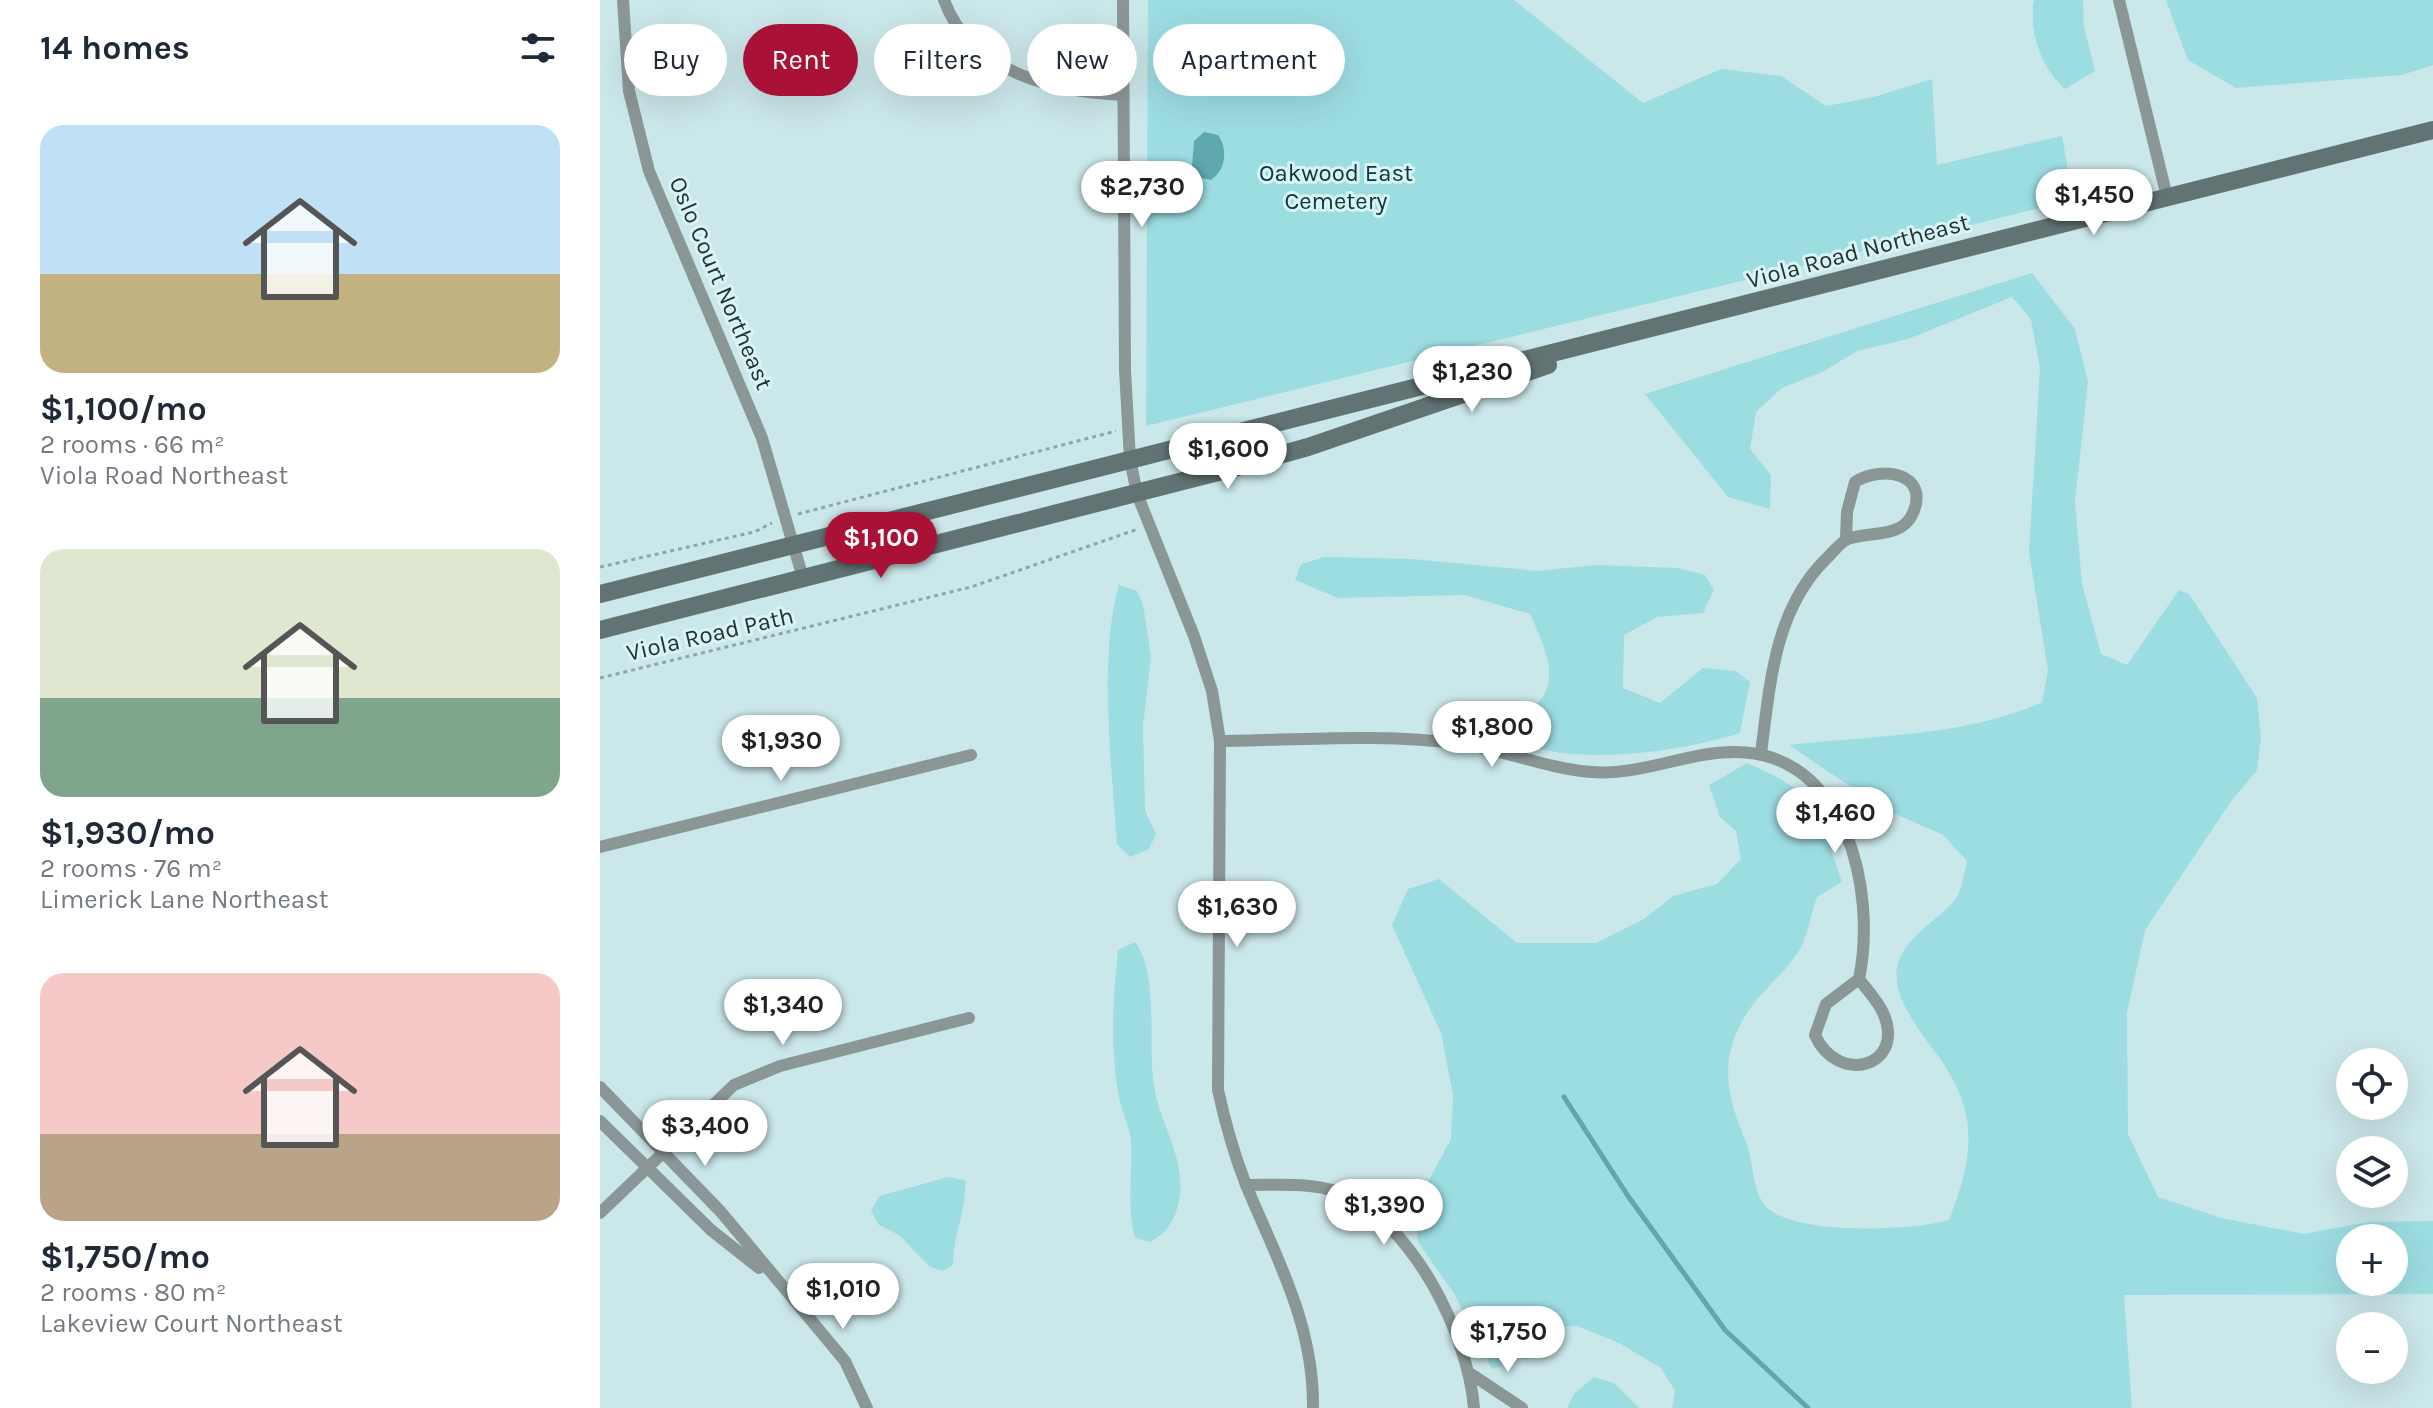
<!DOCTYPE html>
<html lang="en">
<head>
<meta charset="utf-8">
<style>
	:root { --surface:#fff; --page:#f6f6f7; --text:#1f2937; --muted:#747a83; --accent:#a91136 }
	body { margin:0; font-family:Karla,sans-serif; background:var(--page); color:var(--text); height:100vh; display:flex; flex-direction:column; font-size:30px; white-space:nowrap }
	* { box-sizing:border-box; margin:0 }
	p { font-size:26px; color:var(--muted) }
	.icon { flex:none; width:44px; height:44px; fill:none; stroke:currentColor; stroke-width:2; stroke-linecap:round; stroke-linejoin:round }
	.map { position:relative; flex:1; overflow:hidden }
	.panel { display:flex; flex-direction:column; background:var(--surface); width:600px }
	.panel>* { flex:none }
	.guide { position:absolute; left:24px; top:24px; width:760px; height:72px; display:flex; gap:16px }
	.buttons { position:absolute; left:1736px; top:1048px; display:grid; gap:16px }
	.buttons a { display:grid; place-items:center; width:72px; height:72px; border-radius:50%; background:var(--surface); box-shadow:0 8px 32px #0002; font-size:40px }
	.price { position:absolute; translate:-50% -68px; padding:0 18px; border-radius:28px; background:#fff; color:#222; font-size:26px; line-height:52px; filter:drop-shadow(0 2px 4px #0008) }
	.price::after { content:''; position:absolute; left:50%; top:48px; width:24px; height:18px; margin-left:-12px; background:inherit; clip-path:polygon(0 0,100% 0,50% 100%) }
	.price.current { background:var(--accent); color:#fff }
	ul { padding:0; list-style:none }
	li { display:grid; align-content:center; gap:16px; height:424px; padding:0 40px }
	li span { display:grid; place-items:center; height:248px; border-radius:24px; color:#555 }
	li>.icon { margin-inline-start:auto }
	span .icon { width:144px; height:144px; fill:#fffc; stroke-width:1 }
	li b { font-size:34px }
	h2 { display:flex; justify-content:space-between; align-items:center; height:96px; padding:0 40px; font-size:34px }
	.chip { padding:0 28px; border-radius:36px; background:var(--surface); box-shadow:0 8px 32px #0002; font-size:28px; line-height:72px }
	.chip.current { background:var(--accent); color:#fff }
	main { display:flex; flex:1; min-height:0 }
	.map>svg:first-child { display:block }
	.green { fill:#9cdde2; fill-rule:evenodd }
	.water { fill:#5ea8ae }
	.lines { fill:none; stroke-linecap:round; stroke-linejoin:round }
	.stream { stroke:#5ea8ae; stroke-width:5 }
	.path { stroke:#8fa6a8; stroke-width:3; stroke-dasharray:4 4; stroke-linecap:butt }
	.minor { stroke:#8b9697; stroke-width:12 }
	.secondary { stroke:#627374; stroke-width:18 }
	.labels { text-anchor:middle; stroke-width:6; stroke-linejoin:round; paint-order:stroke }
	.park-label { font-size:24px; fill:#103538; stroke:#d7f4f6 }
	.street-label { font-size:24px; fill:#253131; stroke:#d7f4f6 }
</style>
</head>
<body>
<main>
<section class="panel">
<h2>14 homes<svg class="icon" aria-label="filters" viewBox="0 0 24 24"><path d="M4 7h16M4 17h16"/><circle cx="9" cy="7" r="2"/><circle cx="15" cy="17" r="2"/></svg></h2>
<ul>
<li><span style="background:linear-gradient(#bfe0f5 60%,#c2b280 0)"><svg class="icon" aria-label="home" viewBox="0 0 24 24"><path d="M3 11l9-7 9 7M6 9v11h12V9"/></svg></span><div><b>$1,100/mo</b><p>2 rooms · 66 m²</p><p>Viola Road Northeast</p></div></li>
<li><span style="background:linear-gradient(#dfe7d0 60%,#7fa58c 0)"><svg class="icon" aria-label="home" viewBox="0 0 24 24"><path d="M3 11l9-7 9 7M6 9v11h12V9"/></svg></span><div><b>$1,930/mo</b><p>2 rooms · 76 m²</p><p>Limerick Lane Northeast</p></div></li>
<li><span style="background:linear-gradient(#f6c9c9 65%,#b9a48a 0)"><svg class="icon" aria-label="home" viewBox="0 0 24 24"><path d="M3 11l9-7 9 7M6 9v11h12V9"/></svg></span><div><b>$1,750/mo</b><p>2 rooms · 80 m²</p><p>Lakeview Court Northeast</p></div></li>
</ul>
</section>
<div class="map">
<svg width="1833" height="1408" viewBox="0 0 1833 1408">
	<rect width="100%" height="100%" fill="#cae7e9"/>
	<g class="green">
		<path d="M548,0H914L1043,103L1121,69L1181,76L1226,106L1274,97L1332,79L1337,165L1462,136L1473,200L546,426Z"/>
		<path d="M1434,0H1483L1484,27L1495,71L1465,89C1441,68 1428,31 1434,0Z"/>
		<path d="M1566,0H1833V65L1802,75L1636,88L1588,60Z"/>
		<path d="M1432,273L1475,329L1488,382L1475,502L1482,584L1501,654L1527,665L1579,590L1589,594L1657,698L1661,738L1657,770L1632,800L1545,930L1527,1013L1528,1134L1558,1197L1621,1218L1704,1234L1768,1222L1833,1221V1294L1524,1295L1532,1408H1072L1075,1391L1061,1368L1019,1343L977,1326L945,1328C929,1349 918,1362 892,1369L855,1295L818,1242L815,1206L851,1139L853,1095L841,1033L792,925L808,889L839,879L917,943H996L1044,919L1073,896L1117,884L1141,859L1136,831L1120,817L1109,785L1147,763C1220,794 1218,811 1242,882L1217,897C1211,913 1208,934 1200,949C1178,984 1148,997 1133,1042C1121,1078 1133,1110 1146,1142C1153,1160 1152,1185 1162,1201C1181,1237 1314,1231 1349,1220C1376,1151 1379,1108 1332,1048C1319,1030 1301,1007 1297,983C1291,944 1332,926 1354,901C1362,892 1364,873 1367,861L1343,835L1282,808L1189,745C1273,735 1365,737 1442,702L1448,670L1429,552L1440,369L1431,319L1412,297L1308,339L1257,351L1222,372L1182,388L1156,412L1150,449L1171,475L1170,509L1128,497L1045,394ZM1750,1238H1794V1282H1750Z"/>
		<path d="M724,557L812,559L938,571L995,565L1078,568L1105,575L1114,590L1103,613L1057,617L1024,635L1023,688L1060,703L1103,668L1136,671L1150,682L1140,733C1081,752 956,771 904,733L909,721C966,697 952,662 930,614L864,595L738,598L695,580L701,564Z"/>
		<path d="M519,585L537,591L543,605L551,656L543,726L545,811L556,834L549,849L530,857L517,844C512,769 498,657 519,585Z"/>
		<path d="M535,942C560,977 547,1043 554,1086C560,1127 589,1161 578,1205C574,1222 565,1234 550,1242L535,1238C526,1206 533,1173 531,1140C529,1124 520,1108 518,1092C510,1044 513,998 518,950Z"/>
		<path d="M348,1177L365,1180C367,1210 353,1234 353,1265L342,1271L330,1267L299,1235L279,1225L271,1210L280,1196Z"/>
		<path d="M994,1377L1014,1383L1039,1408H967L974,1394Z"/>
	</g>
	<path class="water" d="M604,132L618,135C628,149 626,170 611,180L597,177L592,166L594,141Z"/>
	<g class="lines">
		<path class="stream" d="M964,1097L1028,1196L1125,1330L1208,1408"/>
		<g class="path">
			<path d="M198,514L516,431"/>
			<path d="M0,567L154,532L172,523"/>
			<path d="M0,678L371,587L538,529"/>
		</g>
		<g class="minor">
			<path d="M23,0L29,91L49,171L162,438L203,578"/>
			<path d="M344,0C370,72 454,92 523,95"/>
			<path d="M523,0L525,370L530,459L537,494L594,636L612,691L620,741L618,1090C625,1122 634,1154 646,1185C677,1259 714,1325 713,1408"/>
			<path d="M1519,0L1567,197"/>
			<path d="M620,741C700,740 782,733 862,744C906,750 947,769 992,772C1041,776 1086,752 1135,752C1247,752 1277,892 1259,979L1226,1004L1215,1035C1237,1085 1305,1068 1284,1015C1279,1002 1267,990 1259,979"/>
			<path d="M1161,753C1170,685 1174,611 1225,560C1232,554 1240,542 1248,539C1269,531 1302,539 1313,513C1330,473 1282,465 1255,482L1247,512L1246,540"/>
			<path d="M0,847L371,755"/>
			<path d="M0,1087L121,1212L245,1361L267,1408"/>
			<path d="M0,1121L111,1230L159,1268"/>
			<path d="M647,1185C677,1185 710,1182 738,1192C812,1220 868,1334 874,1408"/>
			<path d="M0,1213L134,1085L180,1066L369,1018"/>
			<path d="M871,1374L922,1408"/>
		</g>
		<g class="secondary">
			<path d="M0,594L1833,130"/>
			<path d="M0,630L626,470L708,447L948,365"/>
		</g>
	</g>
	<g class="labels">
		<g class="park-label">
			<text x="736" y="181">Oakwood East<tspan x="736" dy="28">Cemetery</tspan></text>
		</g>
		<g class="street-label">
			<text transform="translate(1258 251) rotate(-15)" y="8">Viola Road Northeast</text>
			<text transform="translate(121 283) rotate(67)" y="8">Oslo Court Northeast</text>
			<text transform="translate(110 634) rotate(-13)" y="8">Viola Road Path</text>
		</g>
	</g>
</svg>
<div class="buttons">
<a><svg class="icon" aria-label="locate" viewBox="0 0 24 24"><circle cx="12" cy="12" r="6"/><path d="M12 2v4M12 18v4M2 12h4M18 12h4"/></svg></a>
<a><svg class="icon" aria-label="layers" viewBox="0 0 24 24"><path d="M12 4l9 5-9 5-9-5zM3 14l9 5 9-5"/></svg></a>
<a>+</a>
<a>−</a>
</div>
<b class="price" style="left:542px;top:229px">$2,730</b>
<b class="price" style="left:1494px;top:237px">$1,450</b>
<b class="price" style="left:872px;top:414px">$1,230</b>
<b class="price" style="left:628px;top:491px">$1,600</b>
<b class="price current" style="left:281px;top:580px">$1,100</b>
<b class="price" style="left:892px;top:769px">$1,800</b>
<b class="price" style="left:181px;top:783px">$1,930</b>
<b class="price" style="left:1235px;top:855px">$1,460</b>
<b class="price" style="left:637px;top:949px">$1,630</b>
<b class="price" style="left:183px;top:1047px">$1,340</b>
<b class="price" style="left:105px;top:1168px">$3,400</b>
<b class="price" style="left:784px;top:1247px">$1,390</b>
<b class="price" style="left:243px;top:1331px">$1,010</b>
<b class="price" style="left:908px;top:1374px">$1,750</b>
<div class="guide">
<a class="chip">Buy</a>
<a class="chip current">Rent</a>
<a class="chip">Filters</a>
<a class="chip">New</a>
<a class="chip">Apartment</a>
</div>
</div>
</main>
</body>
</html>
